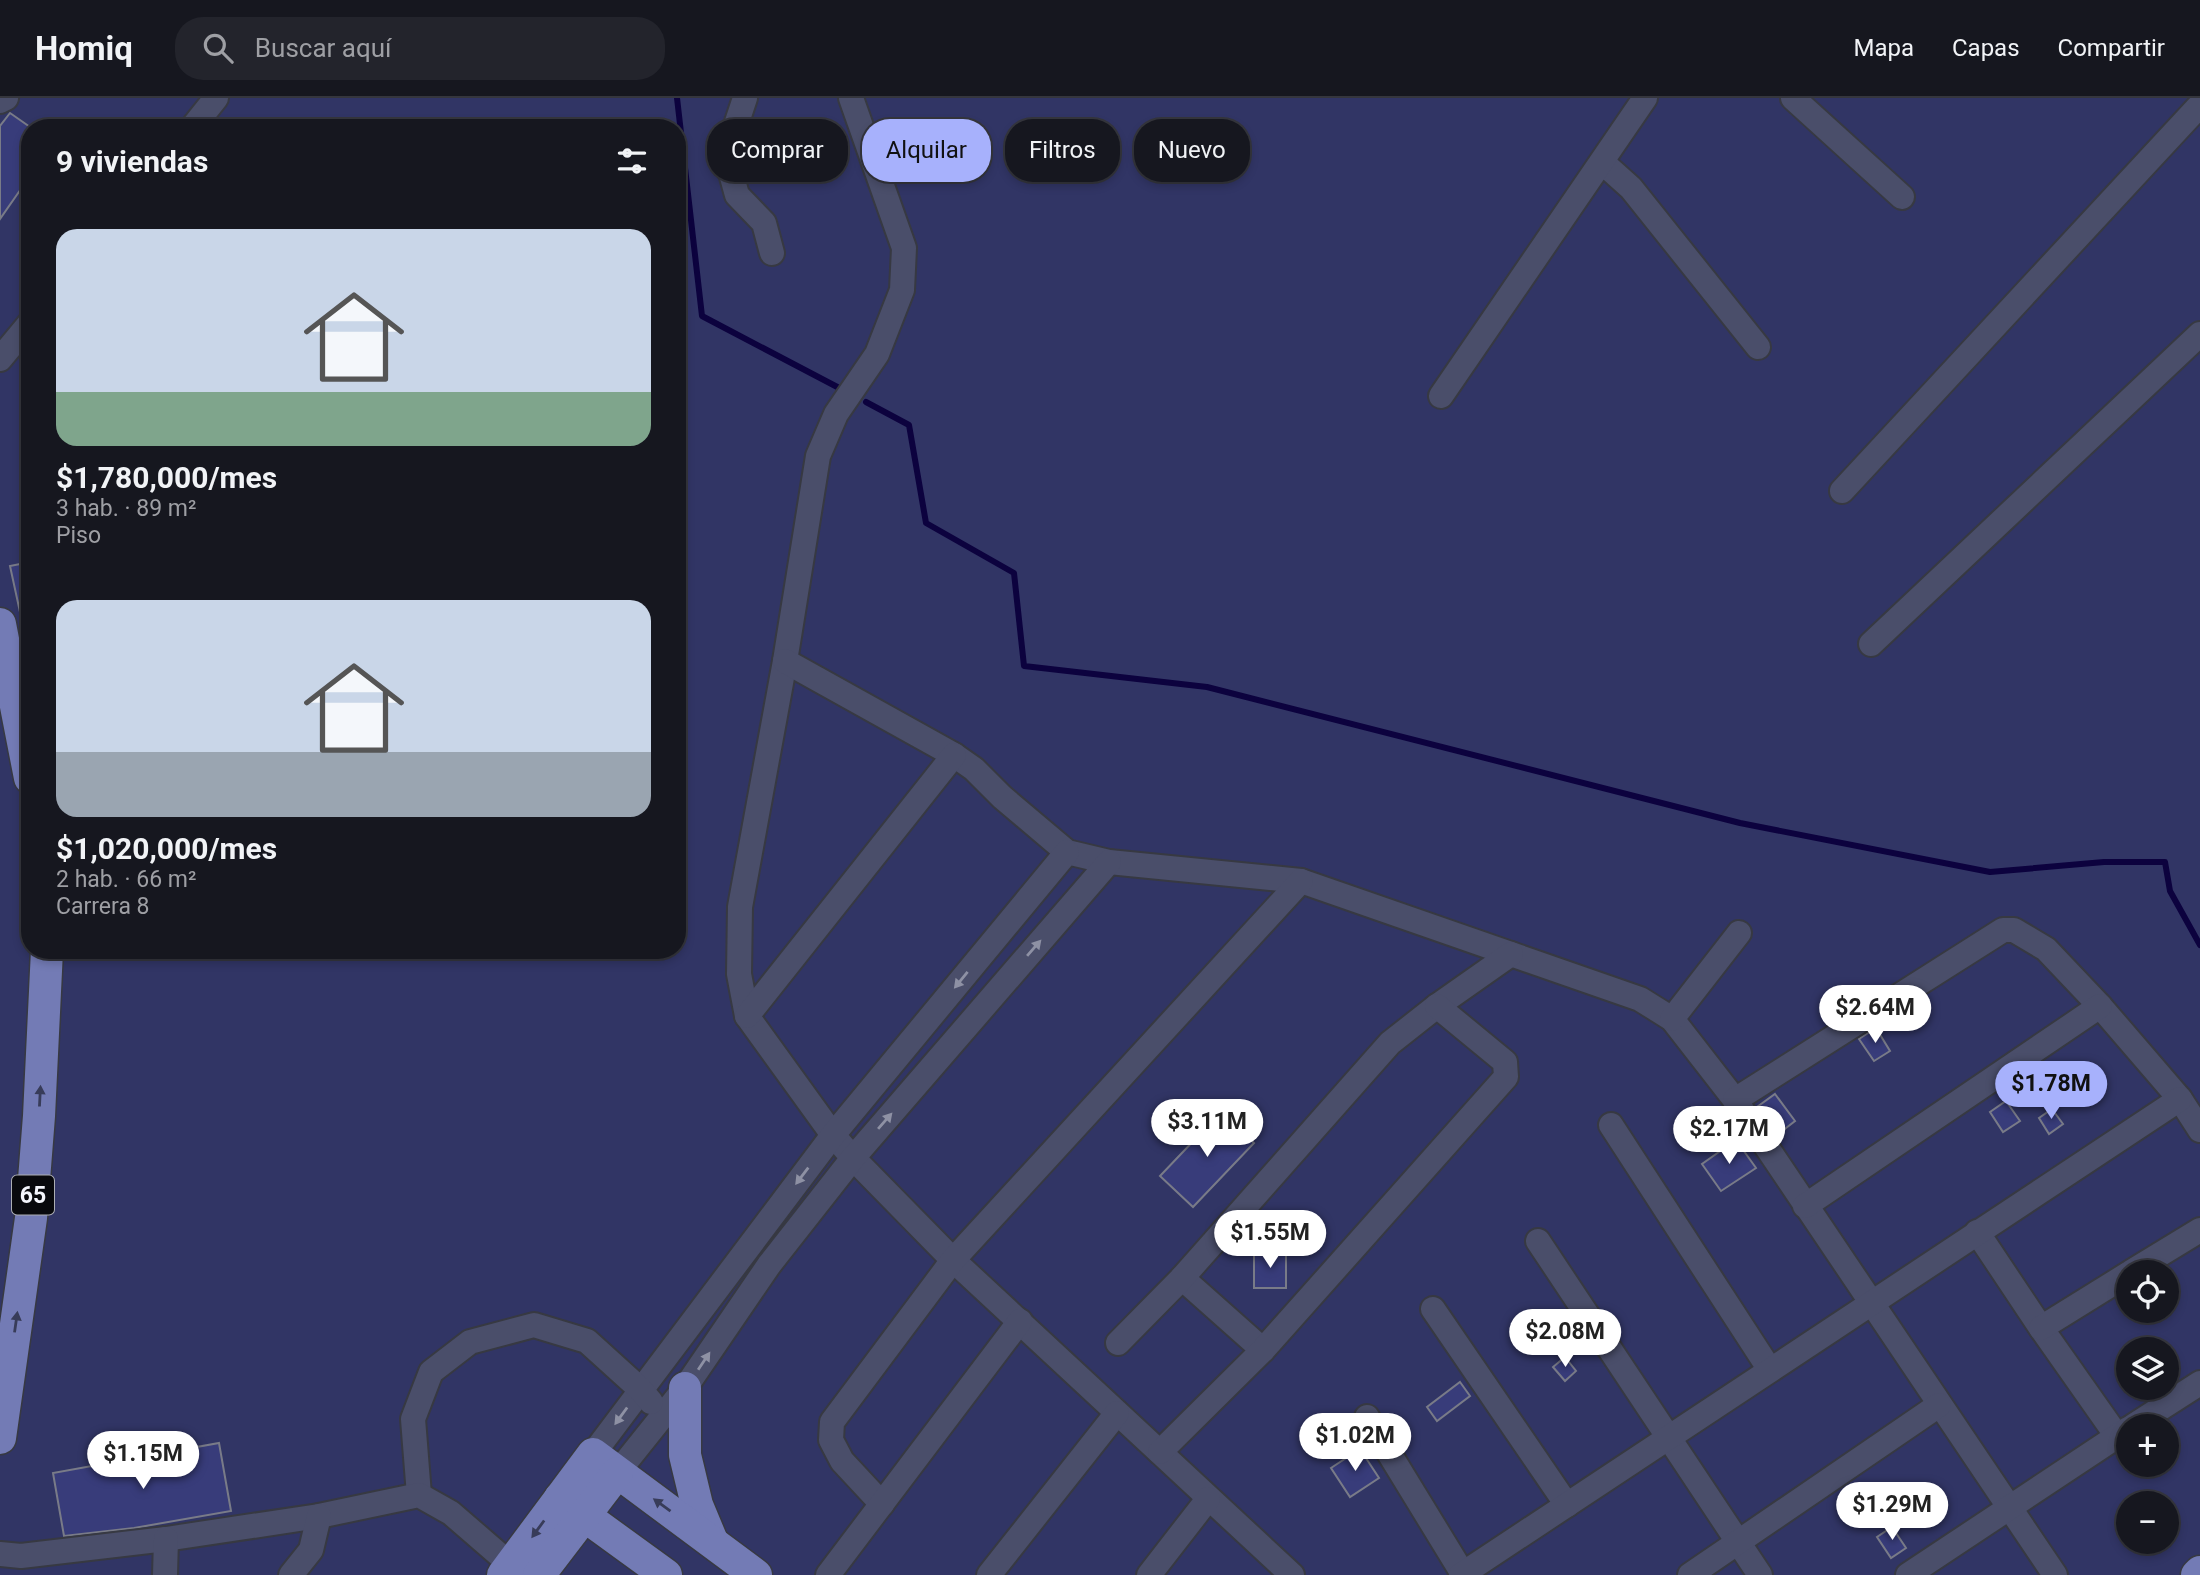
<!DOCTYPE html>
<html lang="es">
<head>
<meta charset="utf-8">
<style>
	:root { --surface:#16171f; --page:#23242c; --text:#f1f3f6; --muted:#9e9fa4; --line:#35363d; --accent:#a7b1fc }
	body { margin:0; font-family:Roboto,sans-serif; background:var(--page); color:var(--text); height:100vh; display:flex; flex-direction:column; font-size:26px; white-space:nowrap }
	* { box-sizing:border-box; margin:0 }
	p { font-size:23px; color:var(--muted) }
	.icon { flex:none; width:38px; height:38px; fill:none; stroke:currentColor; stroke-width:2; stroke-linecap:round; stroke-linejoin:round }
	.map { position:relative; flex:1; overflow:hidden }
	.details { position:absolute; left:21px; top:21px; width:665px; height:840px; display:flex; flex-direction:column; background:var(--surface); border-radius:28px; box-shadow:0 4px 10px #0003,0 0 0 2px var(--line) }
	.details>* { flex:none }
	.hud { position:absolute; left:707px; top:21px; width:665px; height:63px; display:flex; gap:14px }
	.fabs { position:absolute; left:2116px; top:1162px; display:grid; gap:14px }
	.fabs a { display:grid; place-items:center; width:63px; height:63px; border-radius:50%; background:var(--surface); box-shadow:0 4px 10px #0003,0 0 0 2px var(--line); font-size:35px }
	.price { position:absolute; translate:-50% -60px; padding:0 16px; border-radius:24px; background:#fff; color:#222; font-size:23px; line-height:46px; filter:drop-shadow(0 2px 4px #0008) }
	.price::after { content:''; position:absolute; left:50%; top:42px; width:21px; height:16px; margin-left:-10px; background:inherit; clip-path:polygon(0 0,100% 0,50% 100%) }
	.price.current { background:var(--accent); color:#111 }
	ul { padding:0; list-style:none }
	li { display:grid; align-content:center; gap:14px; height:371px; padding:0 35px }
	li span { display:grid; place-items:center; height:217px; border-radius:21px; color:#555 }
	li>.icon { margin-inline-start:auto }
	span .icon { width:126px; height:126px; fill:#fffc; stroke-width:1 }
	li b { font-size:30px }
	h2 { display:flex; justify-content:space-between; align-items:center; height:84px; padding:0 35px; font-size:30px }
	.chip { padding:0 24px; border-radius:28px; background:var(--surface); box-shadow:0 4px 10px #0003,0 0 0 2px var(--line); font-size:24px; line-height:63px }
	.chip.current { background:var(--accent); color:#111 }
	header { display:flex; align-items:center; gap:42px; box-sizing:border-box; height:98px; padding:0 35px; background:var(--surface); border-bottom:2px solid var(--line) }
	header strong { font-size:33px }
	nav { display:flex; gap:38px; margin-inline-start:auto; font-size:24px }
	.search { width:490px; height:63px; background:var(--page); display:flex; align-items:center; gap:18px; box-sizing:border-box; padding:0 24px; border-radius:28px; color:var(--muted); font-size:26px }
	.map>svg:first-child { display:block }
	.green { fill:#313565; fill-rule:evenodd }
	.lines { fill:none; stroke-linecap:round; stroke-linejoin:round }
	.stream { stroke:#0c023e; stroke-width:6 }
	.building { fill:#383c7a; stroke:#797b88; stroke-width:2 }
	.minor-casing { stroke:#373942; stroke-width:28 }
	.major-casing { stroke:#373942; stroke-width:35 }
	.minor { stroke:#4a4e6a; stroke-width:24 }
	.major { stroke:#737bb5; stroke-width:32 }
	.oneway { fill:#8e91a4 }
	.oneway2 { fill:#383c59 }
	.labels { text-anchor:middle; stroke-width:6; stroke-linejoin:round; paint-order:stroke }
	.shield { fill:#08090d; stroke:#acaeb4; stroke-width:2 }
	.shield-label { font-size:23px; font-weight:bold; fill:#f3f5fc }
</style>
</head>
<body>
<header>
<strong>Homiq</strong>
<div class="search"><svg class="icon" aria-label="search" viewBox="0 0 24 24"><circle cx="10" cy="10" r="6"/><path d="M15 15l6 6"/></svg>Buscar aquí</div>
<nav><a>Mapa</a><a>Capas</a><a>Compartir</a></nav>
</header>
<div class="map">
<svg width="2200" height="1477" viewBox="0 0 2200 1477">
	<rect width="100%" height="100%" fill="#1d1f29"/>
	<path class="green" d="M0,0H2200V1477H0ZM30,30H677V852H30ZM2128,1174H2166V1213H2128ZM2128,1251H2166V1290H2128ZM2128,1328H2166V1367H2128ZM2128,1405H2166V1444H2128Z"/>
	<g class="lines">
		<g class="stream">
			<path d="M677,0L702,218L843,292"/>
			<path d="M866,304L909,327L926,425L1014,475L1024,568L1207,589L1740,725L1990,774L2104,764H2165L2170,793L2200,847"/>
		</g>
	</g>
	<g class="building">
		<path d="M10,15L30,29V78L0,121V28Z"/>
		<path d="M30,464V527L23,528L10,468Z"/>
		<path d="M1876,930L1890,953L1874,963L1859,941Z"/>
		<path d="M1775,996L1795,1023L1777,1037L1757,1009Z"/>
		<path d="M2006,1003L2020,1023L2003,1034L1990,1014Z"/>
		<path d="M2052,1011L2063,1026L2049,1036L2039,1020Z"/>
		<path d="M1221,1014L1254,1045L1193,1109L1160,1078Z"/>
		<path d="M1736,1042L1756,1070L1721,1093L1702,1066Z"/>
		<rect x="1254" y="1153" width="32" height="37"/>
		<path d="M1565,1259L1576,1273L1565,1283L1553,1269Z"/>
		<path d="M1460,1284L1470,1298L1437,1323L1427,1309Z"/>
		<path d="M219,1345L231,1413L134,1430L64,1438L53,1375Z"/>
		<path d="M1360,1351L1379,1380L1350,1399L1331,1370Z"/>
		<path d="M1892,1429L1906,1450L1891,1460L1877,1439Z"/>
	</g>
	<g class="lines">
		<defs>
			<g id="minor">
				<path d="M745,0L726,57L737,97L764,125L772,155"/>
				<path d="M851,0L904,150L902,192L877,256L836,316L818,358L785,563L740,809L739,876L747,918L833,1037L853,1060L953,1162L1292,1477"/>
				<path d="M1793,0L1902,99"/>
				<path d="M0,3L6,0"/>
				<path d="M192,30L216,0"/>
				<path d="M1602,64L1631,90L1758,249"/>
				<path d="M0,261L30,225"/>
				<path d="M1441,298L1645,0"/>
				<path d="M1842,393L2200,7"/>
				<path d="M1871,546L2200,236"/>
				<path d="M785,563L954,657L974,671L1002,699L1067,754L1109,764L1301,783L1640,901L1672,921L1735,1002L2055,1477"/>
				<path d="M747,918L954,657"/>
				<path d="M1672,921L1739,835"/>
				<path d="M1735,1002L2003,832H2014L2046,851L2100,908L2180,1001L2200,1032"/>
				<path d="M1611,1027L1770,1272"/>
				<path d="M1805,1108L2100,908"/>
				<path d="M1977,1134L2041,1230L2117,1338"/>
				<path d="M1538,1143L1760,1477"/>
				<path d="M2131,1174L2200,1132"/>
				<path d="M1182,1180L1263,1252"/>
				<path d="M1433,1211L1567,1407"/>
				<path d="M2041,1230L2128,1176"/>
				<path d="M1118,1245L1182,1180L1390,945L1437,908L1511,856"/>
				<path d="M1367,1319L1463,1476"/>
				<path d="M2133,1328L2200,1285"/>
				<path d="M1160,1354L1263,1252L1506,979L1505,964L1437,908"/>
				<path d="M593,1356L833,1037L1067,754"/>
				<path d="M617,1375L685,1290L769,1167L853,1060L1109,764"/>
				<path d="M419,1397L413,1321L431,1274L470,1244L534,1227L587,1243L640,1291L651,1304"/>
				<path d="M882,1406L842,1363L831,1342L832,1324L953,1162L1301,783"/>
				<path d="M0,1456L21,1458L166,1441L319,1418L419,1397L451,1415L511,1467"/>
				<path d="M165,1477L166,1441"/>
				<path d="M291,1477L311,1452L319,1418"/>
				<path d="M828,1477L1020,1223"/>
				<path d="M989,1477L1117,1315"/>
				<path d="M1149,1477L1208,1401"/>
				<path d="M1461,1477L2180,1001"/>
				<path d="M1690,1477L1939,1307"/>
				<path d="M1908,1477L2128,1331"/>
			</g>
			<g id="major">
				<path d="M0,526L30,680"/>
				<path d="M685,1290V1357L697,1407L712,1443"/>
				<path d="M0,1340L31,1120L39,1018L47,852"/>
				<path d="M560,1400L666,1477"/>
				<path d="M503,1477L593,1356L756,1477"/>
				<path d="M539,1477L617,1375"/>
				<path d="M2197,1477L2200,1474"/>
			</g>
		</defs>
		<use href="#minor" class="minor-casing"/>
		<use href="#major" class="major-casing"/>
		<use href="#minor" class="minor"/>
		<use href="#major" class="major"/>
	</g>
	<defs><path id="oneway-solid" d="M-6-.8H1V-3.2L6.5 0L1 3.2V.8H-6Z" transform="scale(1.75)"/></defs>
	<g class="oneway">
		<use href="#oneway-solid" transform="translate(1034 850) rotate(-49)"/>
		<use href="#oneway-solid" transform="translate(961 882) rotate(129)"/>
		<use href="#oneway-solid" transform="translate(885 1023) rotate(-49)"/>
		<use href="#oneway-solid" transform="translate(802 1078) rotate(127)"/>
		<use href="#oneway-solid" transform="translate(704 1263) rotate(-56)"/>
		<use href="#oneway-solid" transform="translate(621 1318) rotate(126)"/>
	</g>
	<g class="oneway2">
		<use href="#oneway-solid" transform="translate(40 998) rotate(-87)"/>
		<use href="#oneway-solid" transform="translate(16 1224) rotate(-82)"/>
		<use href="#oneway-solid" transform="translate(662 1407) rotate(-144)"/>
		<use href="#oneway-solid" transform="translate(538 1431) rotate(126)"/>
	</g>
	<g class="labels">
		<rect class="shield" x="12" y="1077.5" width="42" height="39" rx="5"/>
		<g class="shield-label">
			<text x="33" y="1105">65</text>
		</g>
	</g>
</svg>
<div class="fabs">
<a><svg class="icon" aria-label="locate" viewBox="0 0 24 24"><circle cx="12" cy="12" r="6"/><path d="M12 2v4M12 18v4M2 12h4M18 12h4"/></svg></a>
<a><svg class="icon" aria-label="layers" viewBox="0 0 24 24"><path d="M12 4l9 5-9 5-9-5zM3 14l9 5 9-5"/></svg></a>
<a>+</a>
<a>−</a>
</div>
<b class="price" style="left:1875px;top:947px">$2.64M</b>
<b class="price current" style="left:2051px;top:1023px">$1.78M</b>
<b class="price" style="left:1207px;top:1061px">$3.11M</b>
<b class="price" style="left:1729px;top:1068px">$2.17M</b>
<b class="price" style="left:1270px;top:1172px">$1.55M</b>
<b class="price" style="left:1565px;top:1271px">$2.08M</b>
<b class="price" style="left:1355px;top:1375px">$1.02M</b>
<b class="price" style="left:143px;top:1393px">$1.15M</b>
<b class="price" style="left:1892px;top:1444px">$1.29M</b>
<div class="hud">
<a class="chip">Comprar</a>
<a class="chip current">Alquilar</a>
<a class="chip">Filtros</a>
<a class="chip">Nuevo</a>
</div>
<section class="details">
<h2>9 viviendas<svg class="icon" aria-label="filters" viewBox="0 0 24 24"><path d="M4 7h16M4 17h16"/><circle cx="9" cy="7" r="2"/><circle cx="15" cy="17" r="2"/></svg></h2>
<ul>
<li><span style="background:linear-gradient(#c9d6e8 75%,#7fa58c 0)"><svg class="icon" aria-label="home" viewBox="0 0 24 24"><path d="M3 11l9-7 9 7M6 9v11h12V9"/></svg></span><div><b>$1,780,000/mes</b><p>3 hab. · 89 m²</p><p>Piso</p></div></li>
<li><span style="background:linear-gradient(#c9d6e8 70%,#9aa5b1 0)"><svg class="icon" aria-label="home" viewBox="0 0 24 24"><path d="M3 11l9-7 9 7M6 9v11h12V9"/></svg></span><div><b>$1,020,000/mes</b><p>2 hab. · 66 m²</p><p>Carrera 8</p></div></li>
</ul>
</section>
</div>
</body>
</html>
